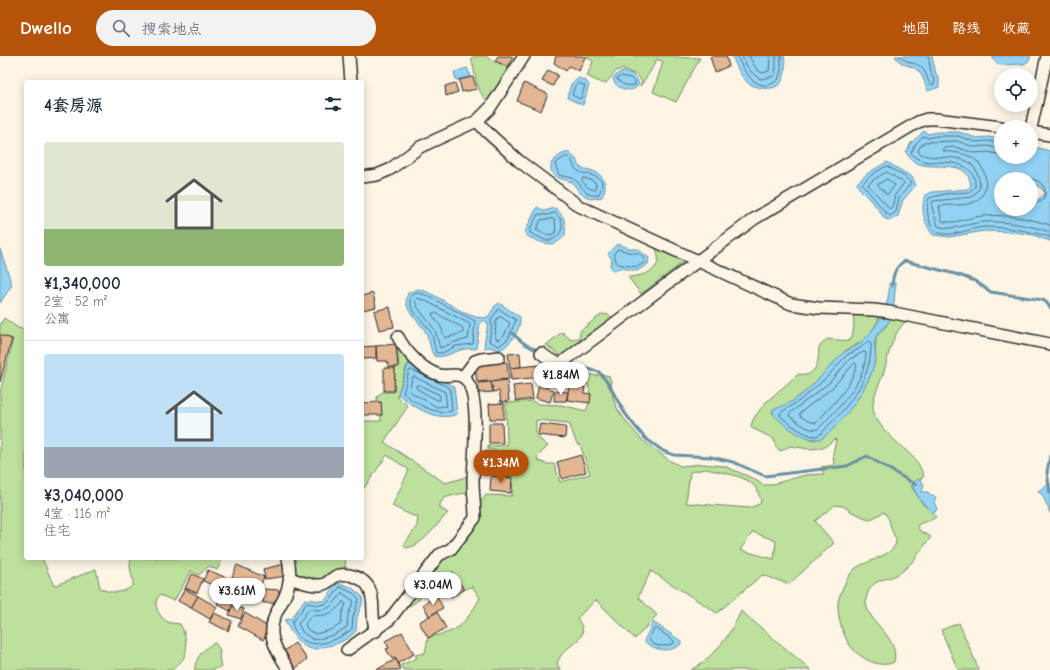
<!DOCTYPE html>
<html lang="zh">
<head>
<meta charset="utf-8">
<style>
	:root { --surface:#fff; --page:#f2f2f3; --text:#1f2937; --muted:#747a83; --line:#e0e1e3; --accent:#b45309 }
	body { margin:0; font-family:"Comic Neue","LXGW WenKai TC",sans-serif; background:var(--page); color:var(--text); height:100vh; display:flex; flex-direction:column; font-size:15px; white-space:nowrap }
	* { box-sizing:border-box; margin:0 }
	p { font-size:13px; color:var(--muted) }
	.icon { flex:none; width:22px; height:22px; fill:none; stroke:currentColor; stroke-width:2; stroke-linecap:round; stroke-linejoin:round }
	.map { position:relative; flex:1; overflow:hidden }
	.details { position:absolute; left:24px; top:24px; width:340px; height:480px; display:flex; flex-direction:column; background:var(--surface); border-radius:4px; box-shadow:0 2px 10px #0003 }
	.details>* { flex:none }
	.tools { position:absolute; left:994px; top:12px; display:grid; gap:8px }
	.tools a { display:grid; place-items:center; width:44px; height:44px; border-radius:50%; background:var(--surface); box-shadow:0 2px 10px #0003; font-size:20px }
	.price { position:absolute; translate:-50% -34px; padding:0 9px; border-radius:14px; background:#fff; color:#222; font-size:13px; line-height:26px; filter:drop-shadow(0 1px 2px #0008) }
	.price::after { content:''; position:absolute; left:50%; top:24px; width:12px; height:9px; margin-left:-6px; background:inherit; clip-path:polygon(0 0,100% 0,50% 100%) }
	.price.on { background:var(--accent); color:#fff }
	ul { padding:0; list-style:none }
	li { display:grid; align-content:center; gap:8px; height:212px; padding:0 20px }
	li+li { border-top:1px solid var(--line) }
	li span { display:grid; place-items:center; height:124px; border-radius:4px; color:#555 }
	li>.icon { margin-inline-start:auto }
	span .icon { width:72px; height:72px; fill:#fffc; stroke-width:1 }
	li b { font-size:17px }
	h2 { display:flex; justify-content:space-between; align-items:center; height:48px; padding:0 20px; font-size:17px }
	header { display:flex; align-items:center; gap:24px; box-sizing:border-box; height:56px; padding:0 20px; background:var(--accent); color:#fff }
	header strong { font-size:19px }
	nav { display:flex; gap:22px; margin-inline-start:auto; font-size:14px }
	.search { width:280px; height:36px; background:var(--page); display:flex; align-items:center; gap:10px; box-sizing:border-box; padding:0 14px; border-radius:22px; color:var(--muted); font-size:15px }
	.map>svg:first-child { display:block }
	.green { fill:#bde19c; stroke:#748664; fill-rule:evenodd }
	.water { fill:#92d3f4; stroke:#6990a4; fill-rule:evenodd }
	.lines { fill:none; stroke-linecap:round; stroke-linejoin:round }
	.shore { stroke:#546e7b; stroke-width:1 }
	.stream { stroke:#6990a4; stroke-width:3 }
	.building { fill:#e3b694; stroke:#2b2b2b }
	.street-casing { stroke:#2b2b2b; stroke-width:14 }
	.street { stroke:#fcf5e5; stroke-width:11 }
</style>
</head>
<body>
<header>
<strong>Dwello</strong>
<div class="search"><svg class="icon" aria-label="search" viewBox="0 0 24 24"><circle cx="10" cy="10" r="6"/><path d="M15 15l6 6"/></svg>搜索地点</div>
<nav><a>地图</a><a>路线</a><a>收藏</a></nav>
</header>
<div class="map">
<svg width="1050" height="614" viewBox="0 0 1050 614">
	<rect width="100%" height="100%" fill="#fcf5e5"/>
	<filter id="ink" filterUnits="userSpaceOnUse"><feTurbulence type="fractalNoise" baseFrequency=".025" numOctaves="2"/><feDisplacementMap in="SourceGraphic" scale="8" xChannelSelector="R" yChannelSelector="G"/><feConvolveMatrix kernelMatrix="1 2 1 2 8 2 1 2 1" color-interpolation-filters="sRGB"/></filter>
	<g filter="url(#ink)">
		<g class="green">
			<path d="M476,0H486L495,7L496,5L513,15L488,46C475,34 476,18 471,2Z"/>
			<path d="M585,0H675C682,3 692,1 700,2L676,46L653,36L663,6L657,3L650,16L640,30L642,26L637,19L621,13L616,15L606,27H601L587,20L593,5Z"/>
			<path d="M655,191L686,204L641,238L628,221C646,220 666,213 655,191Z"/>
			<path d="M853,257L881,258C877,266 873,275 866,282C859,289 849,291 843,297C830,310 793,354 774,353L772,356L780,365L801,379L814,384L824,380L843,361L859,341L869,322L875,305L876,281L886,270L891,261L906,265C893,277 889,296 885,312C882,324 874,336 873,349C872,371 906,391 917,406C920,410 922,416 924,420L911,430L922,447L936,461C930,466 922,465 917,470L920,475L931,481C921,493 914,507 901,516C888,526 873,520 867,539C859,564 901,578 894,606C879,614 855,600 847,585C842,574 837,559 838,547C839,538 849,516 856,512C865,505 898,499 896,483C895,480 893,478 892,475C889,466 891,465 884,456L873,462L868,463L852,456L843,450L835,449L815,465L834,487L789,528L762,519L717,557L651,515L638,541L657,559L635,583L596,544L577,562C595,587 563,585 557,608L561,614H404L401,609L417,602L415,599L425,597L428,582C434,579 442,579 449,576C464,570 472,556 480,542L472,530L464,534L453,516L418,538L420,543L398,558L486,439L512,440L513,421H509L510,398L488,393V390L507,389L506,347L532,345L538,348L561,349L586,355C591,344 591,337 587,326L579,324L581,316L596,320L602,318L609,320L611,325L613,342L618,354L628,368L642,384L669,404L680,410L703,408L724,410L752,422L763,429H770L805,419L824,418L821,411L834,409L833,397L836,384L835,383L823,392L809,393L790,390L781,395L776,392L774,383L752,372L751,369L754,362L765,347L796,320L799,318L807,319C819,313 818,303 819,291L827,283L849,285C855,278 854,267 853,257ZM536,364L569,367L576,386L581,391L590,418L560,426L554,408H547L538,405L537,401L548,390L536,380ZM705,413C719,416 747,419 756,432C758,435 759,440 761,443L760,448L749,452L686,447L690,416ZM753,476L776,485L774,503L740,494Z"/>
			<path d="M602,258L609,259L613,262L582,285L579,281L581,274Z"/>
			<path d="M4,262L18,272L26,274V502H42L54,530L96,513L100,532C110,538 124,538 133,529C133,519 128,512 131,502L223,503L217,514L209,510L199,519L191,515L174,545L160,539C151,547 159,561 168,566C172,568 176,567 180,568C185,577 188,590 185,599C183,605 176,610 172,614H0V337L13,283L0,279V270Z"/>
			<path d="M562,276L571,284L578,282L583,288L563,302L546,289Z"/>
			<path d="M399,289L412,305L407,309L397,341L408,350L384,386L445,427L460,423L471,418L470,438C463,436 451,440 444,442L440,448V452L448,457C436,469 423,490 406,492L404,489L417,470L418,460H413L392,450L409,414L387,399L362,435V365H381V346H377V341L382,336H394L395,311H399L397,291Z"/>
			<path d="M290,502H346L345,511L347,516L323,527L293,520Z"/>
			<path d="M741,555L811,614H691C715,600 730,580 741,555Z"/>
			<path d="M959,567L979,614H958L941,574Z"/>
			<path d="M215,587L220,594L219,601L221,611L211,614H195C193,605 206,589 215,587Z"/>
		</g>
		<g class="water">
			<path d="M732,0H784C786,8 786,18 782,25C776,36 757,33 748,27C740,20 736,9 732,0Z"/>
			<path d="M895,0H932L936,18L939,23V31L928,35C925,29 924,22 920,17C913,7 903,13 895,0Z"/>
			<path d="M992,0H1031L1029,5L1024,8L1000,9L995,6Z"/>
			<path d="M467,12L471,20L456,24L454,16Z"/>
			<path d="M620,16C629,15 636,19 639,28C634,39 614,33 613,22Z"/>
			<path d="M579,22L586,25L589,29L583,49L567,42L571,28Z"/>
			<path d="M924,75L928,78L937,76H959L976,82L989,81L1001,84V101H1031V90L1050,95V185L1033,179L1014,176L984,175L950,181L933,179C925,169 919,151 926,139L932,136L968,133L971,129C966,94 919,125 906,96L911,87ZM1001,123H1031V127L1040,131L1045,137L1040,143H1031V153H1001Z"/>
			<path d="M568,96L576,103C578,106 577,110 580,111C583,113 587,113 590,114C604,118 609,128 602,141L591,143L580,137L572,126C561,122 547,123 552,106L560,99Z"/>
			<path d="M887,106L912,121L916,129L903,144L898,160L890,164L885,163L878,153L859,132L857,127L868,117Z"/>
			<path d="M537,151L544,155L555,152C565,160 566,167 565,179C557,190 549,189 538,185C532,182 528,183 525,176Z"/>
			<path d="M617,188L633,193H638L649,202L648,208L637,215L621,212L613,215L610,209L612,203L608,198Z"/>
			<path d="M0,193L12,229L0,247Z"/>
			<path d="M889,227H896C894,239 895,253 890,264C886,270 880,274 876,281C873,287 877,298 875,305C869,332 843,367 821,383C804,385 784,370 773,358V353C801,348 823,316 843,297C848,293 854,292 859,288C876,274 891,249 889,227Z"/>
			<path d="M418,233C439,237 469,267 488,261L495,250L499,247L520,261C521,274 511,288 500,294L489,291L485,292L484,289L488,267L483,264L480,267L476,293C457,290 447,304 434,300C430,294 430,286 427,279C422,265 400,255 408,237Z"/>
			<path d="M408,308L454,330L457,358C437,367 412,350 398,338Z"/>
			<path d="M918,423L921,424L924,428L922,436H928L931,440L936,441L934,446L937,453L935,456H931C924,448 915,439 912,428Z"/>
			<path d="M1050,427V457L1043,440L1038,435Z"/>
			<path d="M339,527L351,531L363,541L362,548L357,561L356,575C349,583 338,588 328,590C323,590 320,593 315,593C301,594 289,575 285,564L292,562L305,543L324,545C330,540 332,530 339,527Z"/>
			<path d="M653,566L681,585V588C669,598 654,594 644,585Z"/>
		</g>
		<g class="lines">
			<g class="shore">
				<path d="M737,0C744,16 758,40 778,24L781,14V0"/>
				<path d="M742,0C746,10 751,18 761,23L774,20L776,13V0"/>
				<path d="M749,0L757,14L762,17L769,15L770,0"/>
				<path d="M900,0C906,8 915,5 922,12C927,17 927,25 931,29L934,28L935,25L932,20L928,0"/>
				<path d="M621,20L630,22L635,26V29C629,31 620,28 617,23Z"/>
				<path d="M579,27L585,30L581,42L580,43L572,39L575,30Z"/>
				<path d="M1001,88L989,85L975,86L958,80H937L928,82L923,80L915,89L911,97C914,101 919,104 924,105C929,107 934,105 939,106C956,106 977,110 975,131L969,136L945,138L929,142C925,149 928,172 937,176C951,183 971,171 986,171C1008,171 1029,175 1050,181"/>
				<path d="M1001,93L988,90L974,91L957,85L924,86L919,92L918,96C934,108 968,92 977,117C979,122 981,127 979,133L972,141L933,145L932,152L938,170C951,176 969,167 983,166C1006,165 1029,169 1050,176"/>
				<path d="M1001,99L988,96L974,97L955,91L943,92V95C953,96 963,97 971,101C987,109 992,135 976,145C966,151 950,148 939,150L942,165C954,169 969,161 982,160C1004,158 1029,162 1050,169"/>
				<path d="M565,101H569C574,105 572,110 577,114C587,122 610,116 599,138C585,143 583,129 574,123C569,120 563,121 559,119L555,108Z"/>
				<path d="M887,110L904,120L911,127L899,142L896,156L890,160L886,157L862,128L870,120Z"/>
				<path d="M887,116L904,127L895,139L892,151L890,153L868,129L873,124Z"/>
				<path d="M583,122L591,124L596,127L595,134L588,132L582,125Z"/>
				<path d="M887,123L895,129L887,139L878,129Z"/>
				<path d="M1031,123C1050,125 1050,150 1031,147"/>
				<path d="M555,157C568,167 562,182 547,185L530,177V173L538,158L547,159Z"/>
				<path d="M553,163L555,164L556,176C549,182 543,177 536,174L541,164Z"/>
				<path d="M618,193L632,197H638L643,201L645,206L637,211L617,208L614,198Z"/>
				<path d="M418,237L426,239L475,265L473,288L456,290L442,297H436C434,290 434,282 430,275C424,264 406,254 411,240Z"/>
				<path d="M417,242L424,244L470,268L468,283L455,286L440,292L435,274L418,252L415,245Z"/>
				<path d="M499,253L516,264L508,283L499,290L489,285L492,270L491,264Z"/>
				<path d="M433,257H436L463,272V277L445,282L441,271L433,260Z"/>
				<path d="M499,261H501L510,267L504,280L498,284L495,282L496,265Z"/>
				<path d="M869,285L871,287C872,320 852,346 829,369C825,373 821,380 815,380C804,379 788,367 780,360V357L799,345L825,323L847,299L859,293Z"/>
				<path d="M864,296L866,297C865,328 838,352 818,373C809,376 797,365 789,360L790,357L829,327L850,303Z"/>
				<path d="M855,307L857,310C849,334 832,349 816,367L808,365L800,360V357L833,331Z"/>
				<path d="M412,314L450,332L452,355C435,359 416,348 403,337L409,315Z"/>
				<path d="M415,321L445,336L447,350L437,351L409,335L412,322Z"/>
				<path d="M419,329L440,339V344H437L417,333L416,330Z"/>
				<path d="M340,531L353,537L359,543L353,561L352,573C333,588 300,599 292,567L307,547C311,547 315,549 319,549C331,549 334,537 340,531Z"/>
				<path d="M342,537L354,545L348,559L347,571L334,579L314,584L303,577L298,568L309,553C312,553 315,554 318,554C330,555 336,545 342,537Z"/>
				<path d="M343,546L346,548L342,557L341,568L331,574L315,578L307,573L305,568L311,560C327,559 332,559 343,546Z"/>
				<path d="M656,572L674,585V587C666,591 653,592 649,583L654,573Z"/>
			</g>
			<g class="stream">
				<path d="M892,230C893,219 895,210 905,205L959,219L975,225L991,236L1043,244L1047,247L1050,252"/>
				<path d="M512,277C521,285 528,292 541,295"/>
				<path d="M565,307L599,316L608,327L624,356L634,369L645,382L663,395L674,399L711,401L733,406L765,420L847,410L867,400L916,429"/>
				<path d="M1050,400L1047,416L1050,437"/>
			</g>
		</g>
		<g class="building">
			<path d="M498,0H511L513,1L508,11L495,5Z"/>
			<path d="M556,0H583L585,1L579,15L569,10L566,15L554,7Z"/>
			<path d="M712,0H726L729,10L715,16L710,1Z"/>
			<path d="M548,14L558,19L553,30L542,25Z"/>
			<path d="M473,21L477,33L462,36L459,24Z"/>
			<path d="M455,27L458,36L446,40L445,30Z"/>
			<path d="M524,27L548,38L541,55L517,45Z"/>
			<path d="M373,237L376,251L363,254L362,240Z"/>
			<path d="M390,251L394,271L379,274L374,255Z"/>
			<path d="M0,279L12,283L0,326Z"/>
			<path d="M396,288L398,311H388L387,305H377L376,290Z"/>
			<path d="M376,290V302L363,303L362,291Z"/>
			<path d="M520,297L521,311L510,312L508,298Z"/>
			<path d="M507,306L509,323L477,326L475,311L479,308Z"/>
			<path d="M540,309L542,321L511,324L510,312Z"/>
			<path d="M384,312H395L394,335H384Z"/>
			<path d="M544,313L566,317L565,327L542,324Z"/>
			<path d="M507,324L509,345L501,346L499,335L493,336L491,326Z"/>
			<path d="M491,326L493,336L479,337L478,327Z"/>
			<path d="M531,328L533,343L516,345L513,330Z"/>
			<path d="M539,329L554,334L550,346L536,342Z"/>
			<path d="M569,329L585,331L584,337L591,338L590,347L567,344Z"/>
			<path d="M555,335L568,336L566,345H554Z"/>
			<path d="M381,346L382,359H363L362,347Z"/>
			<path d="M504,347V363H490L489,348Z"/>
			<path d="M489,367H502L503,387H489Z"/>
			<path d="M540,368L566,371L565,382L538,379Z"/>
			<path d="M485,395L509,400L508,422L494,421V407L484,403Z"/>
			<path d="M581,399L586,416L562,423L557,406Z"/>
			<path d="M491,420L512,422L511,437L490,435Z"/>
			<path d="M285,508L287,520L265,523L263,513Z"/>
			<path d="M237,509L264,521L259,533L232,521Z"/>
			<path d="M208,514L227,522L222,533L203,525Z"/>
			<path d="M453,516L464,534L451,541L441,523Z"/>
			<path d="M192,518L203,523L197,537L185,532Z"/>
			<path d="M230,522L239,527L231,543L235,545L230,555L217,548Z"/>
			<path d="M185,533L198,540L191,552L178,545Z"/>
			<path d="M263,533L279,534V547H263Z"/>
			<path d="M198,540L217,551L210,563L191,552Z"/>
			<path d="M437,540L443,552L429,560L423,548Z"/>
			<path d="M232,550L244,553L241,563L229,559Z"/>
			<path d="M437,556L446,572L428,582L419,566Z"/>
			<path d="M214,557L232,565L228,575L209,566Z"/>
			<path d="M245,557L270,572L263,584L238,570Z"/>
			<path d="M402,576L414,598L398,607L395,602L392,603L386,593L389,592L385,585Z"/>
			<path d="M295,587L307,603L295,613L283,596Z"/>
			<path d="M396,603L401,614H376Z"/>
		</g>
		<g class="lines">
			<defs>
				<g id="street">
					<path d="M349,0L351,26"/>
					<path d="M477,65L487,76L519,105L579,150L791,248L819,252L874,254L889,256L1050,288"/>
					<path d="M1031,72L1047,0"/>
					<path d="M1031,76L1050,79"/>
					<path d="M362,121L377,119L389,114L420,91L477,65L490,52L524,0"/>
					<path d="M541,297L549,303L560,308L754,163L918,66L927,63H936L1001,71"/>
					<path d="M463,321L475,305L481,303L499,301"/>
					<path d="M288,502C291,516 290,531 283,544C276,557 269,568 273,584C276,595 283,605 289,614"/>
					<path d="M290,522C299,525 310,530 320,529C327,529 330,523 336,520C347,516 363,521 369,532C376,545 370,561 376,575"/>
					<path d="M347,594L390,563L439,499L451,493L475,462C475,449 473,437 473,425C473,404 483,329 461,320C455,317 447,321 440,319C423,315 406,296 398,281"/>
				</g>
			</defs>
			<use href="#street" class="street-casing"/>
			<use href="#street" class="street"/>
		</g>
	</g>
</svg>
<div class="tools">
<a><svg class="icon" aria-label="locate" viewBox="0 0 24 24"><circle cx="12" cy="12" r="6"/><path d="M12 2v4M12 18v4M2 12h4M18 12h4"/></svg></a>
<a>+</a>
<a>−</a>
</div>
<b class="price" style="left:561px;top:340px">¥1.84M</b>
<b class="price on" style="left:501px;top:428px">¥1.34M</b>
<b class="price" style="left:433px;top:550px">¥3.04M</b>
<b class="price" style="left:237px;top:556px">¥3.61M</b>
<section class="details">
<h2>4套房源<svg class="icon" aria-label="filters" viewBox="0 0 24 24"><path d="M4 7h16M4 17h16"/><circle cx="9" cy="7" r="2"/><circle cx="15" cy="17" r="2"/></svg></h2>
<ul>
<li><span style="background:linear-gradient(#dfe7d0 70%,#8fb573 0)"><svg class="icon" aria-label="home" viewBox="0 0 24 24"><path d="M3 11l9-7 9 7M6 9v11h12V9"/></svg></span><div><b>¥1,340,000</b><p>2室 · 52 m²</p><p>公寓</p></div></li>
<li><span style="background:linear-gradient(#bfe0f5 75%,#9aa5b1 0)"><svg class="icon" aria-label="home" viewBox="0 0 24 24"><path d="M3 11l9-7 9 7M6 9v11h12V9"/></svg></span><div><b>¥3,040,000</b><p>4室 · 116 m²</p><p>住宅</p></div></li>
</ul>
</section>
</div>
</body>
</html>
